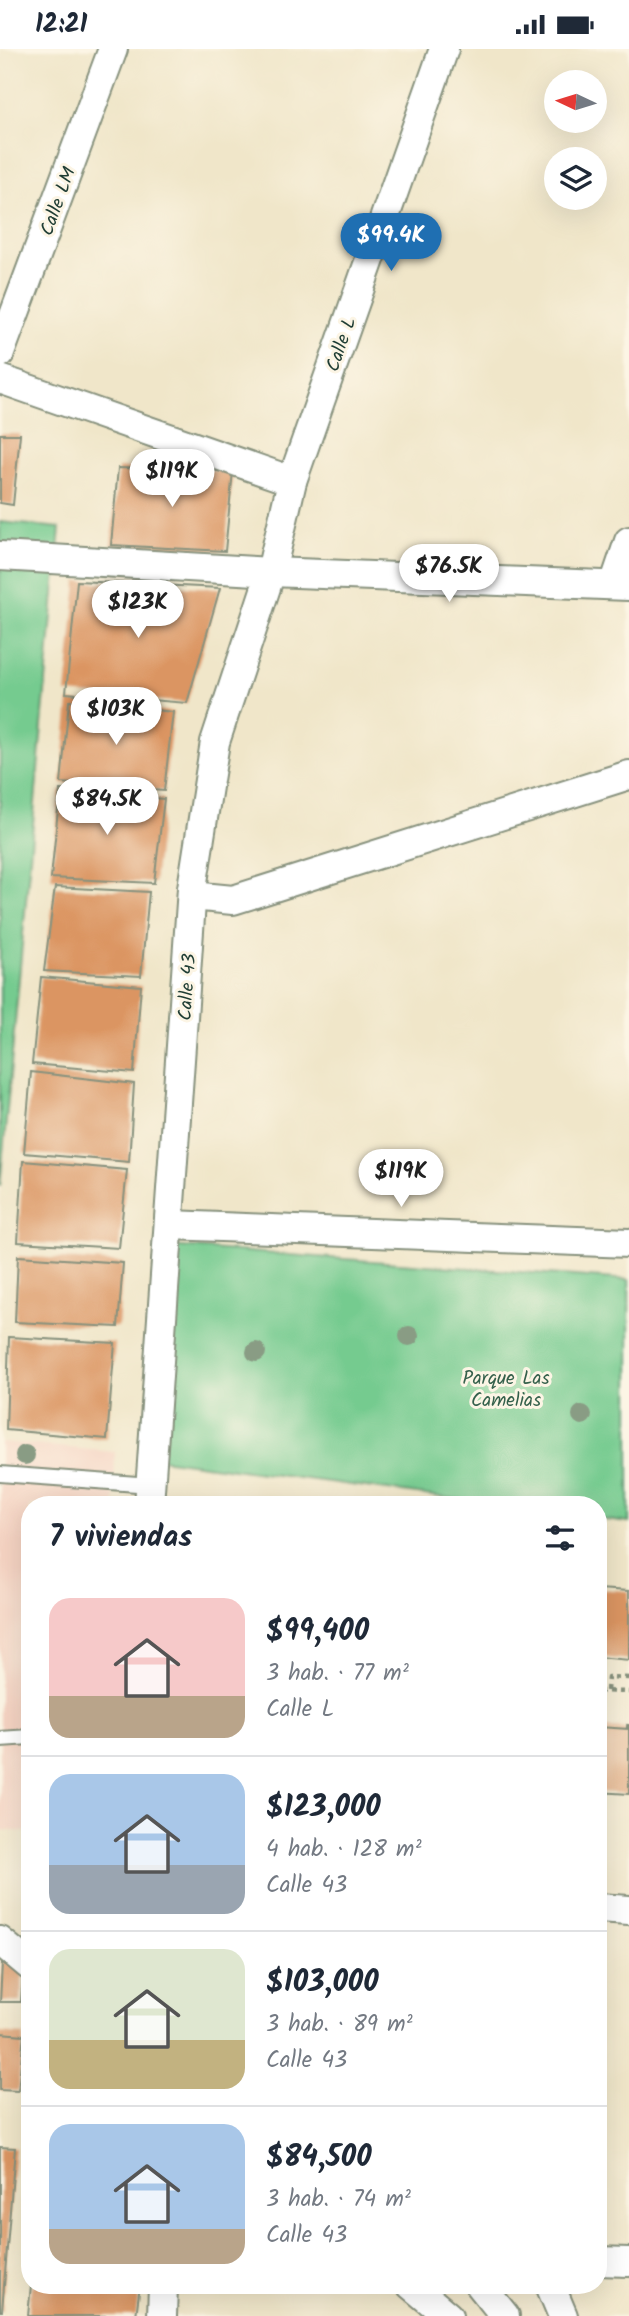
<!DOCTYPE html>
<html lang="es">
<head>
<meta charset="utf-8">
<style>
	:root { --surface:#fff; --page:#f6f6f7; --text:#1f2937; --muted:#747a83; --line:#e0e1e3; --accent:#1f6fb2 }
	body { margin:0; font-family:Kalam,sans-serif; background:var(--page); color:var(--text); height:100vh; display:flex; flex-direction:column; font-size:26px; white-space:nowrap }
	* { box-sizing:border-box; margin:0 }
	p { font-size:23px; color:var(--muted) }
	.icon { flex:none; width:38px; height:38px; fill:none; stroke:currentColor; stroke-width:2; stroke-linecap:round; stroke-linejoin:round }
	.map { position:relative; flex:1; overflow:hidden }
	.panel { position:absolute; left:21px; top:1447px; width:586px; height:798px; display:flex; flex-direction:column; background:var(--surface); border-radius:28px; box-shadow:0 7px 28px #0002 }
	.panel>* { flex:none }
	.needle { width:46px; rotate:274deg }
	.fabs { position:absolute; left:544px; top:21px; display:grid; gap:14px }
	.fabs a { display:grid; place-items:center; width:63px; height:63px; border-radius:50%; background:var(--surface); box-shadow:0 7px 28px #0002; font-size:35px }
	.price { position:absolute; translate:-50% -60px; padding:0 16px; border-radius:24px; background:#fff; color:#222; font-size:23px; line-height:46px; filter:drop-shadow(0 2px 4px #0008) }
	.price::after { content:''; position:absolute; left:50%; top:42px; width:21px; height:16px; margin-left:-10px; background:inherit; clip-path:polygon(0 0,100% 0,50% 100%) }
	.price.active { background:var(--accent); color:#fff }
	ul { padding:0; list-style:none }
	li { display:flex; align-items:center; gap:21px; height:175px; padding:0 28px }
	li+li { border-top:2px solid var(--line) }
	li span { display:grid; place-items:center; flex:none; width:196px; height:140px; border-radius:21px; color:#555 }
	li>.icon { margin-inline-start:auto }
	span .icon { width:84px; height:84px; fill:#fffc; stroke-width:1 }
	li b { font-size:30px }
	h2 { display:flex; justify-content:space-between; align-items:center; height:84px; padding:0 28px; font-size:30px }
	.status { display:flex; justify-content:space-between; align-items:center; height:49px; padding:0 35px; background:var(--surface); direction:ltr }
	.status svg { height:19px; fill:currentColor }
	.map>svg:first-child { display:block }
	.built { fill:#f5d3c2 }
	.green { fill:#75cb8f; stroke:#4a8462; stroke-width:2 }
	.building { fill:#db9562 }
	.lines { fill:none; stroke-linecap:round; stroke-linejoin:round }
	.lane-casing { stroke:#88927e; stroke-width:18 }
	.street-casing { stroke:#88927e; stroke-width:32 }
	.path { stroke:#88927e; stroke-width:4.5; stroke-dasharray:5 5; stroke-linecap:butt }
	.lane { stroke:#fff; stroke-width:14 }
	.street { stroke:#fff; stroke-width:28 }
	.tree { fill:#899c84 }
	.labels { text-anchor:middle; stroke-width:6; stroke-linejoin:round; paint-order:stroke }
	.street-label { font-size:19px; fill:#1f3d34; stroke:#fcf5e5 }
	.park-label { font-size:19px; fill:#34604b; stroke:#fcf5e5 }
</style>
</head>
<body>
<div class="status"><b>12:21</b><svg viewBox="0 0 49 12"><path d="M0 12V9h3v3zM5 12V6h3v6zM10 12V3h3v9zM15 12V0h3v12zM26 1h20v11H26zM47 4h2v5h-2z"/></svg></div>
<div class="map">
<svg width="629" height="2267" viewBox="0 0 629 2267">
	<rect width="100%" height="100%" fill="#fcf5e5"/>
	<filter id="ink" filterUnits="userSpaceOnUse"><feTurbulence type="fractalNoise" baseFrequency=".0143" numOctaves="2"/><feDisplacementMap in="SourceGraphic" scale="14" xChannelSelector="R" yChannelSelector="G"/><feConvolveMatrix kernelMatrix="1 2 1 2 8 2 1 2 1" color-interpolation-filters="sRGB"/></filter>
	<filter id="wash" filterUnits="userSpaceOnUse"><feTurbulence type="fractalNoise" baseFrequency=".00686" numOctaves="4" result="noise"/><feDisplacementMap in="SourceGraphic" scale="28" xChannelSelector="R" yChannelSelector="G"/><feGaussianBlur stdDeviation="1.57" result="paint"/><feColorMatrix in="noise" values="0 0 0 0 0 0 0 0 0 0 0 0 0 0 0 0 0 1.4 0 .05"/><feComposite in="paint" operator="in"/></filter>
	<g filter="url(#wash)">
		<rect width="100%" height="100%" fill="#f0e6c9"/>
		<path class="built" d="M0,1393L115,1403L114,1456H30V1783L0,1781Z"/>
		<g class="green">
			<path d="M0,473L60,479L0,1137Z"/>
			<path d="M169,1197L629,1231V1474L599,1470L598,1456H498L153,1409Z"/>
		</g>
		<g id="blocks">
			<g class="building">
				<path d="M0,385H20L13,456L0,454Z"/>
				<path d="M118,419L233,422L225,502L111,496Z"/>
				<path d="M77,532L220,539L187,654L66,644Z"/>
				<path d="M69,652L173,663L164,742L61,734Z"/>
				<path d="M60,741L164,750L154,834L51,829Z"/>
				<path d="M55,838L149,843L141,927L44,922Z"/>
				<path d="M41,928L141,937L134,1024L32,1015Z"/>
				<path d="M31,1023L134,1035L129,1113L24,1104Z"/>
				<path d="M23,1112L127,1121L119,1199L18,1193Z"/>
				<path d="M18,1207L123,1214L118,1278L15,1273Z"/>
				<path d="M9,1288L115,1294L107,1390L6,1381Z"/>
				<path d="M598,1540L629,1542V1611L598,1608Z"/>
				<path d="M598,1678L629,1680V1745L598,1743Z"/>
				<path d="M3,1895H25L21,1953H0Z"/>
				<path d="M0,1984L24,1986L18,2042L0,2041Z"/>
				<path d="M0,2098L15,2099L2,2262H0Z"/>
				<path d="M31,2236H140L136,2267H28Z"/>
			</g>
		</g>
	</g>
	<g filter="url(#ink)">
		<use href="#blocks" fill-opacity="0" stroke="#88927e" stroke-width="2"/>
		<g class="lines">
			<defs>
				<g id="lane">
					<path d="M0,1425L151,1436"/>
					<path d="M0,1690L30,1688"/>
				</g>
				<g id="street">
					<path d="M0,304L113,0"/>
					<path d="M0,330L292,432"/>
					<path d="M0,507L271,523L629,537"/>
					<path d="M614,536L629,492"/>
					<path d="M192,847L233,851L629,726"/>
					<path d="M171,1176L629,1194"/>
					<path d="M149,1456L192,839L215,693L271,523L292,432L444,0"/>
					<path d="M598,1859L629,1861"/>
					<path d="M0,1892L30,1917"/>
					<path d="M598,2212L629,2213"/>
					<path d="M411,2236L448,2267"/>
					<path d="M480,2236L505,2267"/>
					<path d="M550,2236L563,2267"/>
					<path d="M162,2267L163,2236"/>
				</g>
			</defs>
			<use href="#lane" class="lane-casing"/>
			<use href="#street" class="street-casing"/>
			<g class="path">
				<path d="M598,1642L629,1643"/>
				<path d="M607,1642L608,1628L629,1629"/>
				<path d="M628,1680L629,1671"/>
			</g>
			<use href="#lane" class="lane"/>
			<use href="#street" class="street"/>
		</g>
		<g class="tree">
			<circle cx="409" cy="1287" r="10"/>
			<circle cx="256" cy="1303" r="10"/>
			<circle cx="582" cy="1366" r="10"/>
			<circle cx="25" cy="1406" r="10"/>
		</g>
	</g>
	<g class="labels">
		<g class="street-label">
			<text transform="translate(57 152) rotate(-70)" y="7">Calle LM</text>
			<text transform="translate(340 295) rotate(-71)" y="7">Calle L</text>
			<text transform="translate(186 938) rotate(-86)" y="7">Calle 43</text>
		</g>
		<g class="park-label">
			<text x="506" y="1335">Parque Las<tspan x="506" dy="22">Camelias</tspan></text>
		</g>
	</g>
</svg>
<div class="fabs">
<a><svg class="needle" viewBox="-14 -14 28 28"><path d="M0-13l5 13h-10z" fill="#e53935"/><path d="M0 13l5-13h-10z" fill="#747a83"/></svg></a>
<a><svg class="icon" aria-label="layers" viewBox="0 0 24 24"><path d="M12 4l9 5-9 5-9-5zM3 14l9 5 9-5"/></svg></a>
</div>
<b class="price active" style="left:391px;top:224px">$99.4K</b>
<b class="price" style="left:172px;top:460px">$119K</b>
<b class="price" style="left:449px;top:555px">$76.5K</b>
<b class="price" style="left:138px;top:591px">$123K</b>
<b class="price" style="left:116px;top:698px">$103K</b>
<b class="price" style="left:107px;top:788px">$84.5K</b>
<b class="price" style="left:401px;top:1160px">$119K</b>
<section class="panel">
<h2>7 viviendas<svg class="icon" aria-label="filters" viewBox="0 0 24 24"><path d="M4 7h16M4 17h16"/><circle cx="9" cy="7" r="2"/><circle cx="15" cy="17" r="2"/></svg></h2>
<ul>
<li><span style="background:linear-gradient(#f6c9c9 70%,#b9a48a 0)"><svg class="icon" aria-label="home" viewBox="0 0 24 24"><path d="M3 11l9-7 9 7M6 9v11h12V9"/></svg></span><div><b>$99,400</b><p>3 hab. · 77 m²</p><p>Calle L</p></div></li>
<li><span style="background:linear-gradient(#a9c7e8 65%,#9aa5b1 0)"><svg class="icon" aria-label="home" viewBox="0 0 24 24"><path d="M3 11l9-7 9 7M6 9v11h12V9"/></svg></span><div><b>$123,000</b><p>4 hab. · 128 m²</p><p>Calle 43</p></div></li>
<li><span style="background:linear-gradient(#dfe7d0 65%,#c2b280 0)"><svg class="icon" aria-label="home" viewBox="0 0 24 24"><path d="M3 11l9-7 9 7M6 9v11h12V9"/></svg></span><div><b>$103,000</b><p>3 hab. · 89 m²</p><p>Calle 43</p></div></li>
<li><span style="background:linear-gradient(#a9c7e8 75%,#b9a48a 0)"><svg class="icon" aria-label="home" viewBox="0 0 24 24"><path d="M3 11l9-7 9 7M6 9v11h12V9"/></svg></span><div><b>$84,500</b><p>3 hab. · 74 m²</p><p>Calle 43</p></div></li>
</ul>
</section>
</div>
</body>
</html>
